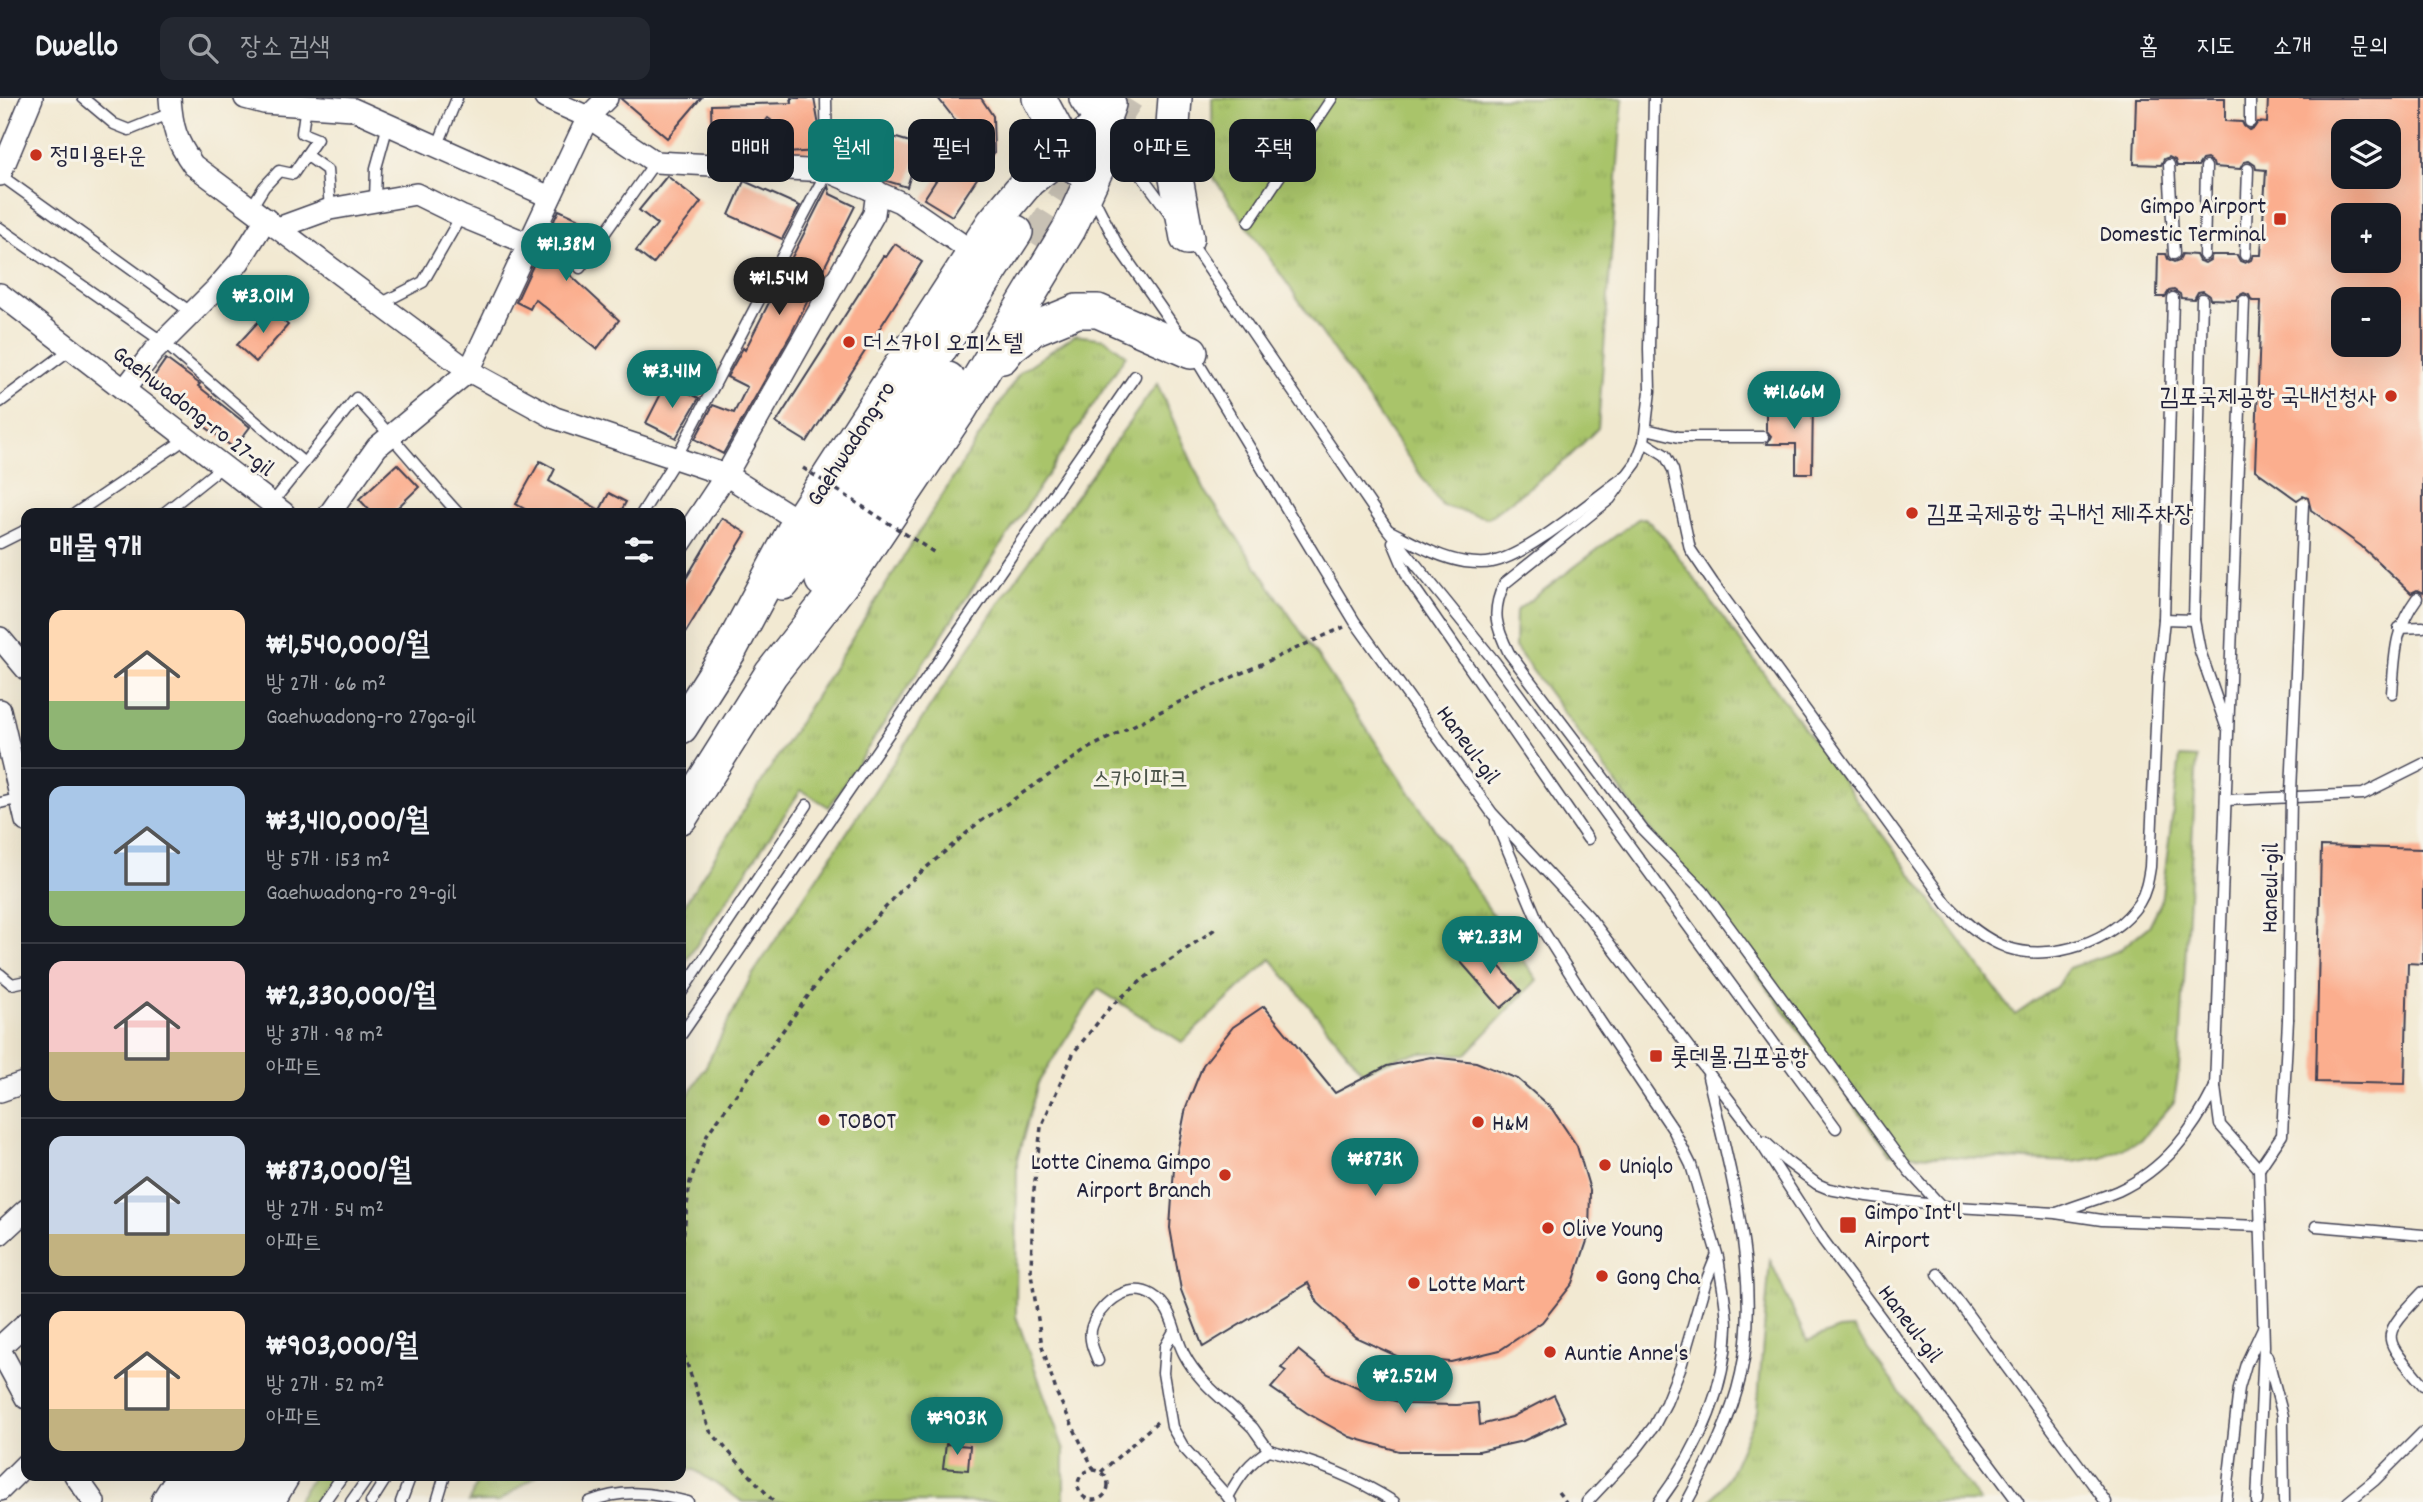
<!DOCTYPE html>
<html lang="ko">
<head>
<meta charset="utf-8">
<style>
	:root { --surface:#171b24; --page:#242831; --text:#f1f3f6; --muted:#9ea1a6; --line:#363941; --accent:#0f766e }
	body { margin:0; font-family:Dekko,"Poor Story",sans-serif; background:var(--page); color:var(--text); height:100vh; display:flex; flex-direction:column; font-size:26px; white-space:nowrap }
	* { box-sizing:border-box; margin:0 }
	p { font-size:23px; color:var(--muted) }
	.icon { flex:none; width:38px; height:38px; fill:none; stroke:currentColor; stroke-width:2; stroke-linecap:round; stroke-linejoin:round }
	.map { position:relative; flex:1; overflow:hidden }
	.side { position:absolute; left:21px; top:410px; width:665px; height:973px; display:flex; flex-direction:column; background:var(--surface); border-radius:14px; box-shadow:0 7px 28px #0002 }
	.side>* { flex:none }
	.hud { position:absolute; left:707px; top:21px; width:665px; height:63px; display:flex; gap:14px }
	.buttons { position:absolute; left:2331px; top:21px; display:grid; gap:14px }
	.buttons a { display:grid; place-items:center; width:70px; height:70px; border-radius:14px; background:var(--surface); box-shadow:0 7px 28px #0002; font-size:35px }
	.price { position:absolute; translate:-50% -60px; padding:0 16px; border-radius:24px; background:var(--accent); color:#fff; font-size:23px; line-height:46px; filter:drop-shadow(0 2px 4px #0008) }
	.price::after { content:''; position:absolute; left:50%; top:42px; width:21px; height:16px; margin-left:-10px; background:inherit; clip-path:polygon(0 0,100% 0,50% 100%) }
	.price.on { background:#222; color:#fff }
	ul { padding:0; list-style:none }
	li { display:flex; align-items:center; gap:21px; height:175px; padding:0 28px }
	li+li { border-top:2px solid var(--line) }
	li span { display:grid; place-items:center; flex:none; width:196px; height:140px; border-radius:14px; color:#555 }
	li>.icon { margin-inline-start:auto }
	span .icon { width:84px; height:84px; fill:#fffc; stroke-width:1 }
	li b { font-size:30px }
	h2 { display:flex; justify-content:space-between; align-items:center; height:84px; padding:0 28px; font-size:30px }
	.pill { padding:0 24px; border-radius:14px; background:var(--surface); box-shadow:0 7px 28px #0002; font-size:24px; line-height:63px }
	.pill.on { background:var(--accent); color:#fff }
	header { display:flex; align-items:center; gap:42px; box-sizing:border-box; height:98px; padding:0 35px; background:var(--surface); border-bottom:2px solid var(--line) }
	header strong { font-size:33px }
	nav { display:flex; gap:38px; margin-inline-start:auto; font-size:24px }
	.search { width:490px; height:63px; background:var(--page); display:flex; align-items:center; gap:18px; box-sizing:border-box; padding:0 24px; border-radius:14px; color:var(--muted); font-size:26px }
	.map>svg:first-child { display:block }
	.grass { fill:url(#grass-tufts); stroke:#667352; stroke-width:2 }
	.building { fill:#fbae8e; fill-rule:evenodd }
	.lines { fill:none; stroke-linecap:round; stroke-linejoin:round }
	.primary-tunnel { stroke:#c8c1b4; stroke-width:33; stroke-dasharray:33 17; stroke-linecap:butt }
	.lane-casing { stroke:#414052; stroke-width:13 }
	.street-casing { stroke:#414052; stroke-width:24 }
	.primary-casing { stroke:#414052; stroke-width:36 }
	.path { stroke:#414052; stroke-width:3.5; stroke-dasharray:5 5; stroke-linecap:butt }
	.lane { stroke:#fff; stroke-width:10 }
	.street { stroke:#fff; stroke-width:21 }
	.primary { stroke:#fff; stroke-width:33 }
	.lane-bridge-casing { stroke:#414052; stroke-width:13; stroke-linecap:butt }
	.path-bridge { stroke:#414052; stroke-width:3.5; stroke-dasharray:5 5; stroke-linecap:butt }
	.lane-bridge { stroke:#fff; stroke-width:10 }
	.poi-dot { fill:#c8321e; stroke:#f7f3e8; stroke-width:2.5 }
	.labels { text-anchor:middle; stroke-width:6; stroke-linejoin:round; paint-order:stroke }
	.poi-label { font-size:24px; fill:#22223b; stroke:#f7f3e8; text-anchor:start }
	.street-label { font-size:24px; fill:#22223b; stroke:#f7f3e8 }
	.park-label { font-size:24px; fill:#4a5349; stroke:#f7f3e8 }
</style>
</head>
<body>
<header>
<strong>Dwello</strong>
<div class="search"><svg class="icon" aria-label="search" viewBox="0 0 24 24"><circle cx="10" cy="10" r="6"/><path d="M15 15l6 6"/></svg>장소 검색</div>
<nav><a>홈</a><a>지도</a><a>소개</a><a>문의</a></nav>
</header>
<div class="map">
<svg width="2423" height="1404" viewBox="0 0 2423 1404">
	<defs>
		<pattern id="grass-tufts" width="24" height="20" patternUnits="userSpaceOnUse" patternTransform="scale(1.75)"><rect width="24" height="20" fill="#a9c46a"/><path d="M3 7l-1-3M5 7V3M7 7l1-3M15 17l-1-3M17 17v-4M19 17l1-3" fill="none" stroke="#91a85d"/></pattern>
	</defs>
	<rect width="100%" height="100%" fill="#f7f3e8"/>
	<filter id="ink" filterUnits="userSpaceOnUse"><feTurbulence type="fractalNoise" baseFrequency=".0143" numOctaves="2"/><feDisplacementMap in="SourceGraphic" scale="14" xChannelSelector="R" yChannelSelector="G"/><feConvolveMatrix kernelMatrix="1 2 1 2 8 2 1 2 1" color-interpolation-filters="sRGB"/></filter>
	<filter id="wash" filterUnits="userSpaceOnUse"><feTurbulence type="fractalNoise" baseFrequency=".00686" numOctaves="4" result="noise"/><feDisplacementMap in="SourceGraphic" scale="28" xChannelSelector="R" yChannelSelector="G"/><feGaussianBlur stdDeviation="1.57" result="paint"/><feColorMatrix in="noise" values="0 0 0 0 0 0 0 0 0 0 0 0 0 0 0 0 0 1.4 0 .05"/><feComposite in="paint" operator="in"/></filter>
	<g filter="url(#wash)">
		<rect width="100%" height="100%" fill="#f2e9d2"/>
		<g class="grass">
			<path d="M1212,0H1623L1598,330L1567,361L1488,420L1442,408L1213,79Z"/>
			<path d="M1075,237L1105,241L1126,257L829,709L801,692L681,870V812L1020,274Z"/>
			<path d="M1157,286L1204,391L1537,882L1465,957C1424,952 1401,954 1363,974L1271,861L1182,944L1098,891L1038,985L1017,1062L1016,1218L1064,1352V1404H743L695,1372L681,1371V1009L706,968L751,879L1003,499Z"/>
			<path d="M1645,420L1663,438L2015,917L2057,888L2068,870L2118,853L2149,828L2161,804L2180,659L2197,660L2179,970L2174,1004L2141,1042L2102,1059L2073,1064L1890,1056L1515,549L1516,513L1638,421Z"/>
			<path d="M1770,1162L1807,1243L1839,1231L1853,1230L1980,1404H1710L1729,1378L1757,1314Z"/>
			<path d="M314,1377H332L315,1404H296Z"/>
			<path d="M480,1377H537L498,1404H469Z"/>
		</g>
		<g id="blocks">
			<g class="building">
				<path d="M620,0H701L667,40Z"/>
				<path d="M791,0H814L819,28V53L785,55L784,44L761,45L771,22L768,20L750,43L712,46L711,7L792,5Z"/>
				<path d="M938,0H981L993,18L994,55L952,118L924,101L966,36Z"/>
				<path d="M2136,0H2225V23L2242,24L2244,28L2249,32L2254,30L2258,24L2267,25L2268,0H2423V495L2417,492L2411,495L2361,448L2311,412L2308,400L2303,398L2297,402L2255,372L2261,203H2252L2249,197L2244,195L2238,198L2236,202L2210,201L2209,197L2203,193L2198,194L2194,201L2181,200L2180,196L2174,192L2169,193L2165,199H2157L2158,156H2166L2168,161L2174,164L2179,162L2182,156L2196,157L2199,163L2205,165L2210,162L2212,157H2237L2240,163L2245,165L2251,162L2253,157H2261L2266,72L2256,71L2255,67L2249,63L2244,64L2240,71L2214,69L2213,65L2207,61L2202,62L2198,68H2177L2175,62L2169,59L2164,61L2161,67L2134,66ZM2343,33H2389V79H2343ZM2343,117H2389V163H2343ZM2343,201H2389V247H2343Z"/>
				<path d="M846,25L920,47L907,89L877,80L836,62Z"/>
				<path d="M667,78L701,104L653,166L636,153L657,126L639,112Z"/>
				<path d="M744,83L800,108L782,141L729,117Z"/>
				<path d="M828,88L830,96L855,108L791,236L723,356L695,341L713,307L734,315L747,289L727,279L743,250L745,252Z"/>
				<path d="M559,112L590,126L567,174L619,222L597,251L535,201L530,211L516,204Z"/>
				<path d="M895,146L922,164L807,344L776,325L883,158L886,159Z"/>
				<path d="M270,211L288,227L256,264L237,247Z"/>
				<path d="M166,261L197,284L200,286L198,288L250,329L234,350L200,325L202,322L150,284Z"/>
				<path d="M667,284L699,300L676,340L646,325Z"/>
				<path d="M1796,300H1813L1812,375H1796V346H1767L1771,338L1766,332V312H1796Z"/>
				<path d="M540,363L555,371L549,383L600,412L609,395L626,404L620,415H532L516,406Z"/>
				<path d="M397,366L419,389L392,415H372L359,401Z"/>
				<path d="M722,420L746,435L681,542V489Z"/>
				<path d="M2321,748L2423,751V866L2408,865L2405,986L2316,984Z"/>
				<path d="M1480,846L1521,893L1501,910L1460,863Z"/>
				<path d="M1264,908L1335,995L1387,968L1431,959L1476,964L1518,981L1552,1011L1577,1048L1590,1092L1589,1137L1573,1185L1542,1224L1500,1252L1451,1264L1401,1260L1355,1239L1318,1205L1308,1185L1203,1249L1181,1192L1170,1130L1174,1070L1186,1009L1203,967L1233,929Z"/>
				<path d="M1298,1252L1328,1276L1379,1299L1407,1306L1457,1307L1478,1305L1480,1327L1512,1319L1554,1297L1566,1323L1523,1343L1479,1353H1399L1350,1339L1307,1315L1271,1290L1286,1273L1281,1270Z"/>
				<path d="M946,1346L970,1348L968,1372L943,1370Z"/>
			</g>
		</g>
	</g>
	<g filter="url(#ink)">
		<use href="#blocks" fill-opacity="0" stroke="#414052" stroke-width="2"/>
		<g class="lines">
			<path class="primary-tunnel" d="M1034,146L1127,0"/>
			<defs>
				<g id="lane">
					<path d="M83,0L114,26L129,32L171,15"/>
					<path d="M306,7L302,35L317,41L306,57L327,72L330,111"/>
					<path d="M2250,24V0"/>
					<path d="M1116,43L1173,120"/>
					<path d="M437,49L457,0"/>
					<path d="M2169,67L2174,156"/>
					<path d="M0,77L192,215"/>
					<path d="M1092,97L1119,150L1182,240"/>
					<path d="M375,102L376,70L388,27"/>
					<path d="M251,110L264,89L279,73L293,76L306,57"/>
					<path d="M1249,124L1332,0"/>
					<path d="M0,130L163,244L304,365"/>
					<path d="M1189,142L1388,432L1495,564L1836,1030"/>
					<path d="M2204,157L2206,69"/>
					<path d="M2245,157L2248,71"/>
					<path d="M580,170L655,64"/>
					<path d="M2202,201L2194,522L2200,553L2226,628"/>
					<path d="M2244,203L2215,989L2220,1027L2259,1071"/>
					<path d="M380,206L423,184L461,118"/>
					<path d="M1193,256L1355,524L1492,715L1589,819L1753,1033L1823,1142L2018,1404"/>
					<path d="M0,304L71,251"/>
					<path d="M1646,331L1679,339H1763"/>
					<path d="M1644,344L1665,357L1673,372L1690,451L1713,485L1947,806C1964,824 1983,841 2008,850C2051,864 2113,844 2139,805C2146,794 2148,782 2150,769L2158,580L2164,521L2194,522"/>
					<path d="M1627,377L1610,401L1504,486C1491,514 1496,529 1509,555L1643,732L1703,793L1908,1072L1941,1108"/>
					<path d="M272,405L356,300C392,337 423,377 458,415"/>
					<path d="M76,415L187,340"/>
					<path d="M164,415L223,368"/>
					<path d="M642,415L675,362L827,73L826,0"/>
					<path d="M1390,433C1414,445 1439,460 1465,464C1473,465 1484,466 1492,464C1529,457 1594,400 1627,377L1636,365L1644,344L1650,293L1649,251L1654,0"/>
					<path d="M1393,444L1409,482L1588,741"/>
					<path d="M0,445L26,432"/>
					<path d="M2164,521L2173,200"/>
					<path d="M2399,530L2423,529"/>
					<path d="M2392,595C2395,558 2394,531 2417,500"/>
					<path d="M2226,702L2363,696L2423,666"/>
					<path d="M0,705L21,700"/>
					<path d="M1496,724L1539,826L1598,920L1674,1033L1691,1067L1717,1156L1705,1186L1681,1268L1666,1305L1654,1328L1635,1353L1587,1404"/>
					<path d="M0,876L12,886L26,883"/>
					<path d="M681,895L807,707"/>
					<path d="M681,937L1135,278"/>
					<path d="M1765,1044L1786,1063L1817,1086L1829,1091L1867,1098L1941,1108L2055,1115L2102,1122L2260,1128"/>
					<path d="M2259,1071L2282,1037L2288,922"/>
					<path d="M2057,1115C2077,1107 2099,1101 2118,1093C2165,1071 2193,1033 2215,989"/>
					<path d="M2316,1128L2423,1137"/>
					<path d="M1938,1176L2106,1404"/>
					<path d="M2423,1194C2377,1242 2383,1238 2423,1287"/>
					<path d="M1174,1233L1165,1249L1163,1275L1172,1329L1184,1350L1228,1399"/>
					<path d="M2267,1258L2283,1318L2284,1404"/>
					<path d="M1098,1263C1094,1253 1089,1243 1091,1232C1096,1209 1127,1182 1152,1197C1174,1210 1173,1235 1184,1256C1200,1287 1229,1305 1253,1330C1258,1337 1263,1345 1269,1352"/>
					<path d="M324,1404L343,1377"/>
					<path d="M351,1404L370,1377"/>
					<path d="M371,1404L388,1377"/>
					<path d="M401,1404L411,1377"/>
					<path d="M437,1404L445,1377"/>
					<path d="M589,1404C624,1390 653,1395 688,1404"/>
					<path d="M1231,1404L1228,1399C1239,1379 1249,1364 1269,1352C1313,1363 1355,1379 1394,1404"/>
					<path d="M1659,1404C1697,1353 1725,1294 1727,1229C1727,1207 1721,1182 1718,1159"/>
					<path d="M1687,1404C1709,1363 1731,1322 1741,1276C1762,1181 1730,1072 1708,979"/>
					<path d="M2226,1404L2239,1290L2246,1266L2263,1230"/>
					<path d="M2257,1404L2264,1248L2259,1071"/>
					<path d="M2348,1404L2375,1382L2423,1334"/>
				</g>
				<g id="street">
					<path d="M170,0C172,29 176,43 193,67L469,273L555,320L726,377L799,423"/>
					<path d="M245,0L264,5L353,11L550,99"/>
					<path d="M545,0L588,19L655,64L827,73L900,104L974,155"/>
					<path d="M0,77L32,0"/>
					<path d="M278,130L330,111L416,96L461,118L529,146"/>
					<path d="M0,196L284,415"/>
					<path d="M124,292L153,254L215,192L239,164L266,121"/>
					<path d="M330,415L377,349L469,273L588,19L607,0"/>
					<path d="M681,445L726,377L874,116L877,93"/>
					<path d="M0,540L26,571"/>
					<path d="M0,612L26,723"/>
					<path d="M0,993L26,984"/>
					<path d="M0,1136L26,1112"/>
					<path d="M0,1249L26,1225"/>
					<path d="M0,1252L26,1300"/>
					<path d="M75,1377L94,1404"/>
					<path d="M0,1392L26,1366"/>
				</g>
				<g id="primary">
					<path d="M1039,0L1076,69"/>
					<path d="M1175,0L1171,53L1187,140"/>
					<path d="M1002,259L1010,249L1033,231L1077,213H1098L1191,254"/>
					<path d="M822,482L836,455L948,281"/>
					<path d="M783,485L811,449L1016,134"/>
					<path d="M681,629L730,552L793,434L993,125L1029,82L1102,25L1109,6"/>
					<path d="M681,719L771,576L854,470L961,310L1069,131L1112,38L1086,0"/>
					<path d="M168,1404L185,1377"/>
					<path d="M203,1404L220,1377"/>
					<path d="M234,1404L251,1377"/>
					<path d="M267,1404L283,1377"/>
				</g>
			</defs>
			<use href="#lane" class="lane-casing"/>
			<use href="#street" class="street-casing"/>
			<use href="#primary" class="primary-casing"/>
			<g class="path">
				<path d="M681,1156L690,1084L708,1035L822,879L905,788L977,726L1089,650L1197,595L1344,529"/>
				<path d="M681,1226L684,1257L710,1333L774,1404"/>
				<circle cx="1093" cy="1387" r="15"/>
				<path d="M1094,1372L1057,1296L1042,1248L1031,1175L1033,1101L1041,1029L1074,954L1111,908L1146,879L1218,829"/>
				<path d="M1101,1374L1157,1324"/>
				<path d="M1558,1394L1566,1404"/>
			</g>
			<use href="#lane" class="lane"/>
			<use href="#street" class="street"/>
			<use href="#primary" class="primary"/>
			<defs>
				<path id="lane-bridge" d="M2288,922L2291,695L2303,406"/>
			</defs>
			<use href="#lane-bridge" class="lane-bridge-casing"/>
			<path class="path-bridge" d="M803,370L935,455"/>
			<use href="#lane-bridge" class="lane-bridge"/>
		</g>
	</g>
	<g class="poi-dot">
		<circle cx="36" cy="57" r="7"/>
		<rect x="2273" y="114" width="14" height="14" rx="3.5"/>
		<circle cx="849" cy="244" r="7"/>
		<circle cx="2391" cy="298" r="7"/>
		<circle cx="1912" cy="415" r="7"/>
		<rect x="1649" y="951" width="14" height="14" rx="3.5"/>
		<circle cx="824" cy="1022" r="7"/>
		<circle cx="1478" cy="1024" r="7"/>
		<circle cx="1605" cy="1067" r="7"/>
		<circle cx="1225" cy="1077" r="7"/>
		<rect x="1839" y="1118" width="18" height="18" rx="3.5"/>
		<circle cx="1548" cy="1130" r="7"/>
		<circle cx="1602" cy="1178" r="7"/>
		<circle cx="1414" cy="1185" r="7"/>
		<circle cx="1550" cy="1254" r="7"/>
	</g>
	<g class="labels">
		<g class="poi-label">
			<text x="50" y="65">정미용타운</text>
			<text x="2266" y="115" text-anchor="end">Gimpo Airport<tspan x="2266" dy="28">Domestic Terminal</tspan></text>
			<text x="863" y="252">더스카이 오피스텔</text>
			<text x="2377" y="306" text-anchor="end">김포국제공항 국내선청사</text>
			<text x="1926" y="423">김포국제공항 국내선 제1주차장</text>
			<text x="1670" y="966">롯데몰.김포공항</text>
			<text x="838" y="1030">TOBOT</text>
			<text x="1492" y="1032">H&amp;M</text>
			<text x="1211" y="1071" text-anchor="end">Lotte Cinema Gimpo<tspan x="1211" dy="28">Airport Branch</tspan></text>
			<text x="1619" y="1075">Uniqlo</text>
			<text x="1864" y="1121">Gimpo Int'l<tspan x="1864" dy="28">Airport</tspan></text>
			<text x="1562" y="1138">Olive Young</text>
			<text x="1616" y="1186">Gong Cha</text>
			<text x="1428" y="1193">Lotte Mart</text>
			<text x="1564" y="1262">Auntie Anne's</text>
		</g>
		<g class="street-label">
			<text transform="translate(194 312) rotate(38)" y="8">Gaehwadong-ro 27-gil</text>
			<text transform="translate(850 345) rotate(-57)" y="8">Gaehwadong-ro</text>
			<text transform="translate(1469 646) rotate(54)" y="8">Haneul-gil</text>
			<text transform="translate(2269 790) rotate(-89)" y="8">Haneul-gil</text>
			<text transform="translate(1911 1225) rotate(53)" y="8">Haneul-gil</text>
		</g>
		<g class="park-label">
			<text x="1140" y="688">스카이파크</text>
		</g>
	</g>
</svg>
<div class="buttons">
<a><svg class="icon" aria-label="layers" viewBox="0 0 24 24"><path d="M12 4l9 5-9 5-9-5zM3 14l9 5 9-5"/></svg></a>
<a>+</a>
<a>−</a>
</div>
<b class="price" style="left:566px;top:185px">₩1.38M</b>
<b class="price on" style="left:779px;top:219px">₩1.54M</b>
<b class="price" style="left:263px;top:237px">₩3.01M</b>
<b class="price" style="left:672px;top:312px">₩3.41M</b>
<b class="price" style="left:1794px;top:333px">₩1.66M</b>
<b class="price" style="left:1490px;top:878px">₩2.33M</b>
<b class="price" style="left:1375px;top:1100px">₩873K</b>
<b class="price" style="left:1405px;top:1317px">₩2.52M</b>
<b class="price" style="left:957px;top:1359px">₩903K</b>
<div class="hud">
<a class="pill">매매</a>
<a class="pill on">월세</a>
<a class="pill">필터</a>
<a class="pill">신규</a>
<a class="pill">아파트</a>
<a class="pill">주택</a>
</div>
<section class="side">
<h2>매물 9개<svg class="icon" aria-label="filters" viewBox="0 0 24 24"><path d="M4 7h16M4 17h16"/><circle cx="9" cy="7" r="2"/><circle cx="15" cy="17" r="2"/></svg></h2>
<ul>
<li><span style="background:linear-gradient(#ffd9b3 65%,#8fb573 0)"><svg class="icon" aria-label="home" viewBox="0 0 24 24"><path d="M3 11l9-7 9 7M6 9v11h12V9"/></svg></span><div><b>₩1,540,000/월</b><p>방 2개 · 66 m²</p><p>Gaehwadong-ro 27ga-gil</p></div></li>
<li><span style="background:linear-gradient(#a9c7e8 75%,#8fb573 0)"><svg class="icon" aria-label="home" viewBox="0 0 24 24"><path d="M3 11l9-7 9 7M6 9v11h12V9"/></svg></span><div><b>₩3,410,000/월</b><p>방 5개 · 153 m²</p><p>Gaehwadong-ro 29-gil</p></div></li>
<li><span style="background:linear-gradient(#f6c9c9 65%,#c2b280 0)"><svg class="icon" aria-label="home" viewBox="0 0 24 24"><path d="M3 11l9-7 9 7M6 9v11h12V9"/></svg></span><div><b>₩2,330,000/월</b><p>방 3개 · 98 m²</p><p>아파트</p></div></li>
<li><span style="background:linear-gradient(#c9d6e8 70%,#c2b280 0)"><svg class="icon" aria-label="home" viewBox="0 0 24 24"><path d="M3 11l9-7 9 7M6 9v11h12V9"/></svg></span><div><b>₩873,000/월</b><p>방 2개 · 54 m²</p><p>아파트</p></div></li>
<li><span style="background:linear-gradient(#ffd9b3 70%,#c2b280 0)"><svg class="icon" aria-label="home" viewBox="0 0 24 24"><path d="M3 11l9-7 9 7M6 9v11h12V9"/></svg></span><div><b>₩903,000/월</b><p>방 2개 · 52 m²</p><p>아파트</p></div></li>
</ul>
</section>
</div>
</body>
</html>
